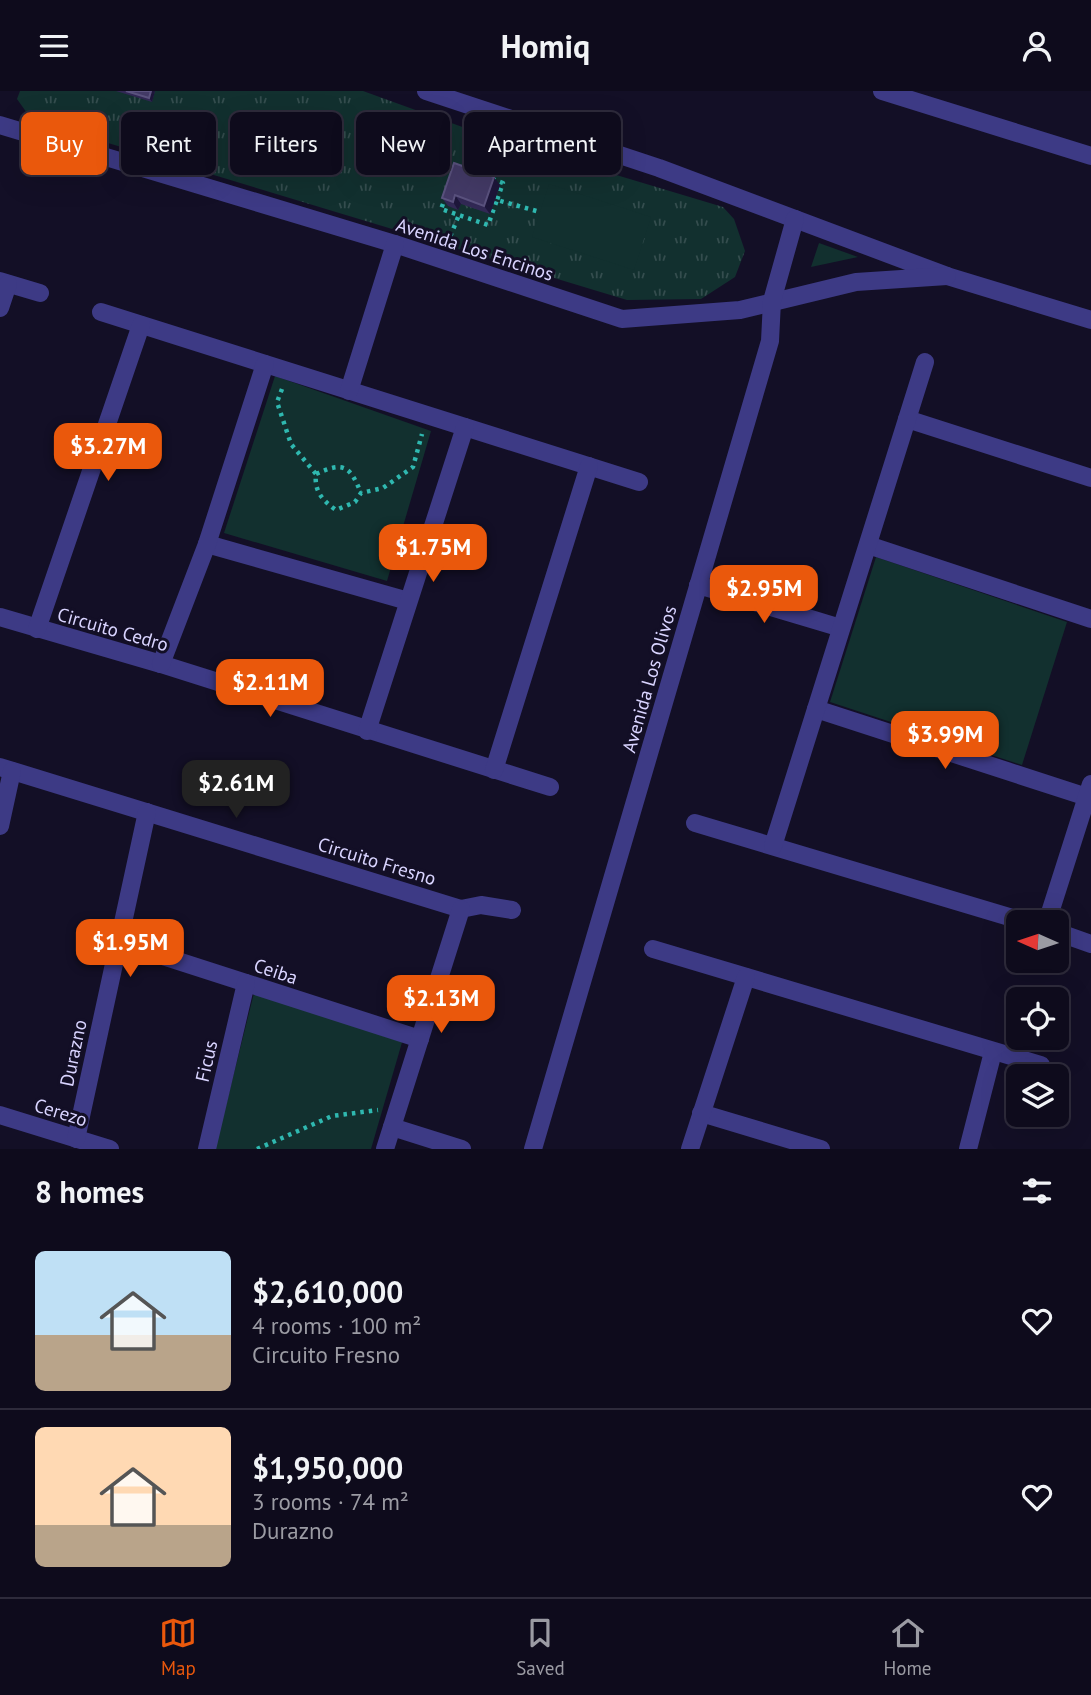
<!DOCTYPE html>
<html lang="en">
<head>
<meta charset="utf-8">
<style>
	:root { --surface:#0e0b1c; --page:#1c1929; --text:#f1f3f6; --muted:#9b9ba3; --line:#2e2b3b; --accent:#ea580c }
	body { margin:0; font-family:"PT Sans",sans-serif; background:var(--page); color:var(--text); height:100vh; display:flex; flex-direction:column; font-size:26px; white-space:nowrap }
	* { box-sizing:border-box; margin:0 }
	p { font-size:23px; color:var(--muted) }
	.icon { flex:none; width:38px; height:38px; fill:none; stroke:currentColor; stroke-width:2; stroke-linecap:round; stroke-linejoin:round }
	.map { position:relative; height:1058px; overflow:hidden }
	.sheet { display:flex; flex-direction:column; background:var(--surface); flex:1 }
	.sheet>* { flex:none }
	.top-card { position:absolute; left:21px; top:21px; width:700px; height:63px; display:flex; gap:14px }
	.needle { width:46px; rotate:273deg }
	.tools { position:absolute; left:1006px; top:819px; display:grid; gap:14px }
	.tools a { display:grid; place-items:center; width:63px; height:63px; border-radius:10px; background:var(--surface); box-shadow:0 7px 28px #0002,0 0 0 2px var(--line); font-size:35px }
	.price { position:absolute; translate:-50% -60px; padding:0 16px; border-radius:14px; background:var(--accent); color:#fff; font-size:23px; line-height:46px; filter:drop-shadow(0 2px 4px #0008) }
	.price::after { content:''; position:absolute; left:50%; top:42px; width:21px; height:16px; margin-left:-10px; background:inherit; clip-path:polygon(0 0,100% 0,50% 100%) }
	.price.on { background:#222; color:#fff }
	ul { padding:0; list-style:none }
	li { display:flex; align-items:center; gap:21px; height:175px; padding:0 35px }
	li+li { border-top:2px solid var(--line) }
	li span { display:grid; place-items:center; flex:none; width:196px; height:140px; border-radius:10px; color:#555 }
	li>.icon { margin-inline-start:auto }
	span .icon { width:84px; height:84px; fill:#fffc; stroke-width:1 }
	li b { font-size:30px }
	h2 { display:flex; justify-content:space-between; align-items:center; height:84px; padding:0 35px; font-size:30px }
	.pill { padding:0 24px; border-radius:10px; background:var(--surface); box-shadow:0 7px 28px #0002,0 0 0 2px var(--line); font-size:24px; line-height:63px }
	.pill.on { background:var(--accent); color:#fff }
	header { display:flex; justify-content:space-between; align-items:center; height:91px; padding:0 35px; background:var(--surface); font-size:32px; font-weight:700 }
	.dock { display:flex; justify-content:space-around; align-items:center; height:98px; border-top:2px solid var(--line); background:var(--surface); font-size:19px; color:var(--muted) }
	.dock a { display:grid; justify-items:center; gap:4px }
	.dock .on { color:var(--accent) }
	.map>svg:first-child { display:block }
	.grass { fill:url(#grass-tufts) }
	.green { fill:#12302f }
	.lines { fill:none; stroke-linecap:round; stroke-linejoin:round }
	.path { stroke:#2fb8b0; stroke-width:4.5; stroke-dasharray:3.5 5; stroke-linecap:butt }
	.minor { stroke:#3d3a85; stroke-width:18 }
	.wall { fill:#312854 }
	.shaded-wall { fill:#1d163a }
	.building { fill:#433a66; stroke:#5a527e; stroke-width:2 }
	.labels { text-anchor:middle; stroke-width:6; stroke-linejoin:round; paint-order:stroke }
	.street-label { font-size:19px; fill:#d9d4ff; stroke:#130f26 }
</style>
</head>
<body>
<header><svg class="icon" aria-label="menu" viewBox="0 0 24 24"><path d="M4 6h16M4 12h16M4 18h16"/></svg>Homiq<svg class="icon" aria-label="person" viewBox="0 0 24 24"><circle cx="12" cy="8" r="4"/><path d="M4 21q1-7 8-7t8 7"/></svg></header>
<div class="map">
<svg width="1091" height="1058" viewBox="0 0 1091 1058">
	<defs>
		<pattern id="grass-tufts" width="24" height="20" patternUnits="userSpaceOnUse" patternTransform="scale(1.75)"><rect width="24" height="20" fill="#12302f"/><path d="M3 7l-1-3M5 7V3M7 7l1-3M15 17l-1-3M17 17v-4M19 17l1-3" fill="none" stroke="#344d4e"/></pattern>
	</defs>
	<rect width="100%" height="100%" fill="#130f26"/>
	<path class="grass" d="M20,0H363L490,46L723,116L734,128L745,160L735,186L701,208L627,209L32,29L17,8Z"/>
	<g class="green">
		<path d="M549,93L651,126L634,179L532,146Z"/>
		<path d="M819,152L858,166L811,176Z"/>
		<path d="M275,285L431,340L387,490L224,442Z"/>
		<path d="M876,466L1067,531L1022,674L830,611Z"/>
		<path d="M254,902L403,948L371,1058H215Z"/>
	</g>
	<g class="lines">
		<g class="path">
			<path d="M476,83L491,41"/>
			<path d="M492,88L503,92L497,109"/>
			<path d="M446,105L441,118L488,134L497,109L540,121"/>
			<path d="M447,153L459,124"/>
			<path d="M282,298L277,311L291,353L316,383C314,400 322,409 336,419L355,411L361,402L383,397L413,376L422,343"/>
			<path d="M316,383C344,370 350,375 361,402"/>
			<path d="M257,1058L332,1025L378,1019"/>
		</g>
		<g class="minor">
			<path d="M426,0L659,77L947,185L1091,229"/>
			<path d="M882,0L1091,65"/>
			<path d="M0,34L395,153L622,228L740,219L856,191L947,185"/>
			<path d="M0,190L40,202"/>
			<path d="M0,217L8,193"/>
			<path d="M101,221L639,391"/>
			<path d="M349,300L395,153"/>
			<path d="M907,328L1091,387"/>
			<path d="M207,453L408,510"/>
			<path d="M868,454L1091,528"/>
			<path d="M698,494L841,537"/>
			<path d="M0,526L161,573L550,696"/>
			<path d="M37,538L141,234"/>
			<path d="M161,573L207,453L265,273"/>
			<path d="M816,618L1087,706"/>
			<path d="M367,640L465,336"/>
			<path d="M0,676L461,818L481,814L512,819"/>
			<path d="M494,679L589,375"/>
			<path d="M695,732L1026,831"/>
			<path d="M0,735L12,680"/>
			<path d="M773,755L925,271"/>
			<path d="M1047,831L1091,693"/>
			<path d="M1057,841L1091,853"/>
			<path d="M119,851L420,948"/>
			<path d="M653,858L1041,974"/>
			<path d="M701,1022L821,1058"/>
			<path d="M0,1024L110,1058"/>
			<path d="M392,1036L462,1058"/>
			<path d="M76,1048L147,721"/>
			<path d="M207,1058L246,892"/>
			<path d="M385,1058L461,818"/>
			<path d="M533,1058L770,250L772,210L795,128"/>
			<path d="M690,1058L746,886"/>
			<path d="M968,1058L993,961"/>
		</g>
	</g>
	<g class="wall">
		<path d="M116,0H155L152,11Z"/>
		<path d="M500,94L490,123L461,113L458,119L448,115L442,107Z"/>
	</g>
	<g class="shaded-wall">
		<path d="M151,0H155L152,11L149,7Z"/>
		<path d="M494,86L500,94L490,123L484,115Z"/>
		<path d="M455,104L461,113L458,119L453,111Z"/>
	</g>
	<g class="building">
		<path d="M126,0H151L149,7Z"/>
		<path d="M454,72L494,86L484,115L455,104L453,111L442,107Z"/>
	</g>
	<g class="labels">
		<g class="street-label">
			<text transform="translate(475 158) rotate(18)" y="7">Avenida Los Encinos</text>
			<text transform="translate(113 538) rotate(16)" y="7">Circuito Cedro</text>
			<text transform="translate(649 588) rotate(-74)" y="7">Avenida Los Olivos</text>
			<text transform="translate(377 770) rotate(17)" y="7">Circuito Fresno</text>
			<text transform="translate(276 880) rotate(18)" y="7">Ceiba</text>
			<text transform="translate(73 962) rotate(-78)" y="7">Durazno</text>
			<text transform="translate(206 970) rotate(-77)" y="7">Ficus</text>
			<text transform="translate(61 1021) rotate(17)" y="7">Cerezo</text>
		</g>
	</g>
</svg>
<div class="tools">
<a><svg class="needle" viewBox="-14 -14 28 28"><path d="M0-13l5 13h-10z" fill="#e53935"/><path d="M0 13l5-13h-10z" fill="#9b9ba3"/></svg></a>
<a><svg class="icon" aria-label="locate" viewBox="0 0 24 24"><circle cx="12" cy="12" r="6"/><path d="M12 2v4M12 18v4M2 12h4M18 12h4"/></svg></a>
<a><svg class="icon" aria-label="layers" viewBox="0 0 24 24"><path d="M12 4l9 5-9 5-9-5zM3 14l9 5 9-5"/></svg></a>
</div>
<b class="price" style="left:108px;top:392px">$3.27M</b>
<b class="price" style="left:433px;top:493px">$1.75M</b>
<b class="price" style="left:764px;top:534px">$2.95M</b>
<b class="price" style="left:270px;top:628px">$2.11M</b>
<b class="price" style="left:945px;top:680px">$3.99M</b>
<b class="price on" style="left:236px;top:729px">$2.61M</b>
<b class="price" style="left:130px;top:888px">$1.95M</b>
<b class="price" style="left:441px;top:944px">$2.13M</b>
<div class="top-card">
<a class="pill on">Buy</a>
<a class="pill">Rent</a>
<a class="pill">Filters</a>
<a class="pill">New</a>
<a class="pill">Apartment</a>
</div>
</div>
<section class="sheet">
<h2>8 homes<svg class="icon" aria-label="filters" viewBox="0 0 24 24"><path d="M4 7h16M4 17h16"/><circle cx="9" cy="7" r="2"/><circle cx="15" cy="17" r="2"/></svg></h2>
<ul>
<li><span style="background:linear-gradient(#bfe0f5 60%,#b9a48a 0)"><svg class="icon" aria-label="home" viewBox="0 0 24 24"><path d="M3 11l9-7 9 7M6 9v11h12V9"/></svg></span><div><b>$2,610,000</b><p>4 rooms · 100 m²</p><p>Circuito Fresno</p></div><svg class="icon" aria-label="heart" viewBox="0 0 24 24"><path d="M12 20l-8-8c-3-5 5-10 8-4 3-6 11-1 8 4z"/></svg></li>
<li><span style="background:linear-gradient(#ffd9b3 70%,#b9a48a 0)"><svg class="icon" aria-label="home" viewBox="0 0 24 24"><path d="M3 11l9-7 9 7M6 9v11h12V9"/></svg></span><div><b>$1,950,000</b><p>3 rooms · 74 m²</p><p>Durazno</p></div><svg class="icon" aria-label="heart" viewBox="0 0 24 24"><path d="M12 20l-8-8c-3-5 5-10 8-4 3-6 11-1 8 4z"/></svg></li>
</ul>
</section>
<nav class="dock">
<a class="on"><svg class="icon" aria-label="map" viewBox="0 0 24 24"><path d="M3 6l6-2 6 2 6-2v14l-6 2-6-2-6 2zM9 4v14M15 6v14"/></svg>Map</a>
<a><svg class="icon" aria-label="saved" viewBox="0 0 24 24"><path d="M7 4h10v16l-5-4-5 4z"/></svg>Saved</a>
<a><svg class="icon" aria-label="home" viewBox="0 0 24 24"><path d="M3 11l9-7 9 7M6 9v11h12V9"/></svg>Home</a>
</nav>
</body>
</html>
